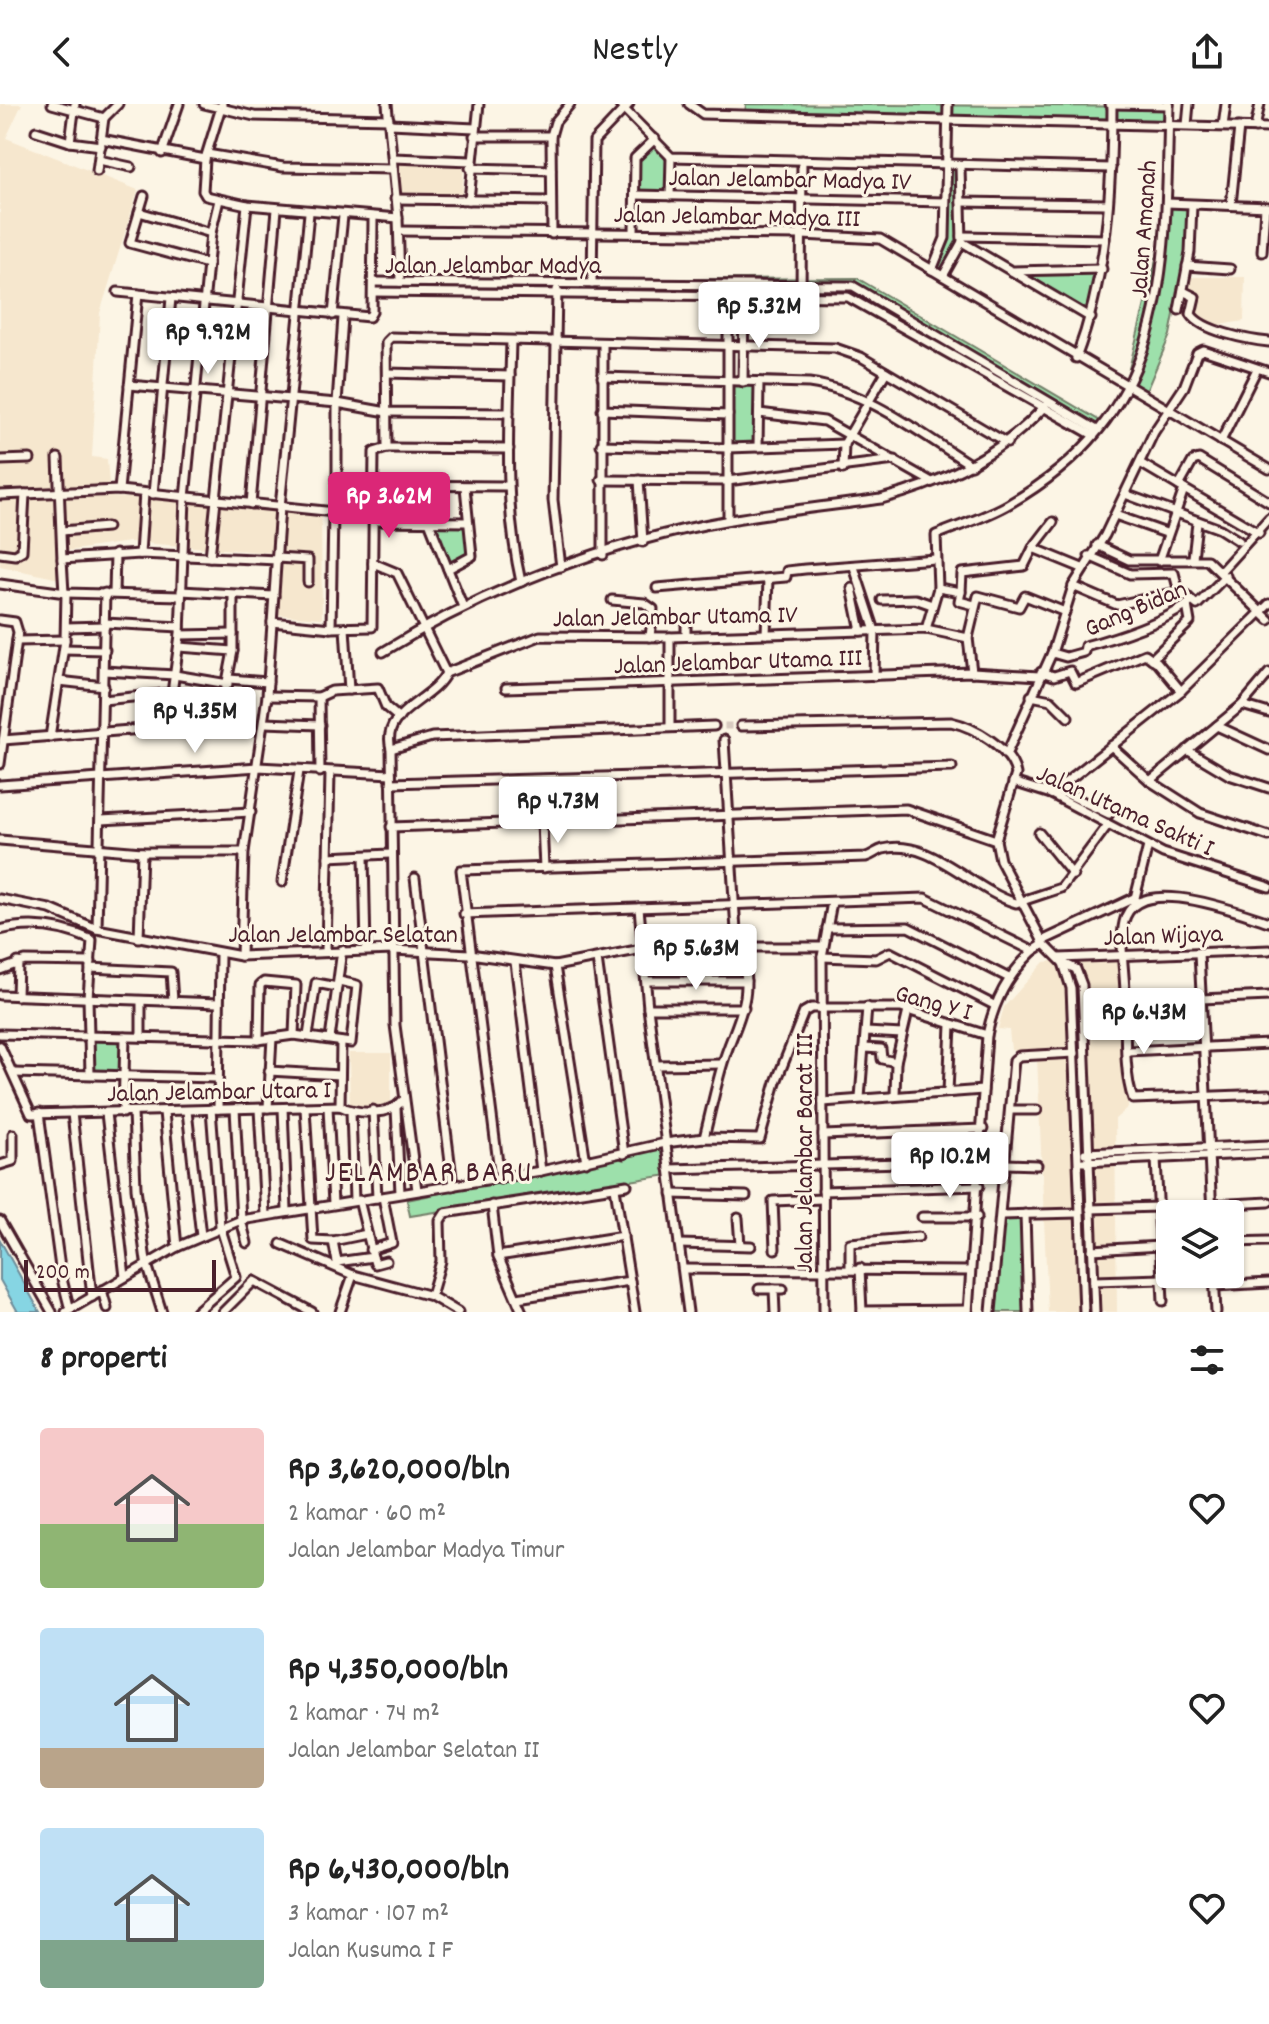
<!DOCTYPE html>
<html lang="id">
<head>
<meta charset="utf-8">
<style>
	:root { --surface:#fff; --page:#f6f6f6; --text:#222; --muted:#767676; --accent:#db2777 }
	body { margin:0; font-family:Dekko,sans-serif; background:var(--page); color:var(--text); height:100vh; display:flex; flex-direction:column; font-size:30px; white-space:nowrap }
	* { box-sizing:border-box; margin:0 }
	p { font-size:26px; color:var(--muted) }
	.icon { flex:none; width:44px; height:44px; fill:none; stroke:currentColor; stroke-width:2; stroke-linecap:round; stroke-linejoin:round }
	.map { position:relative; height:1208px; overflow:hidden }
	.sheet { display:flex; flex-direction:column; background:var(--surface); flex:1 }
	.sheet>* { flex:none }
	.controls { position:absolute; left:1156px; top:1096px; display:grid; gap:16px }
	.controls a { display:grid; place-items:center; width:88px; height:88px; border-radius:8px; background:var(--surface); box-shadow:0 2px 6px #0004; font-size:40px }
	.scale { position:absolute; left:24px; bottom:20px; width:192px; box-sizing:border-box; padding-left:8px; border:4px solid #4a1f2b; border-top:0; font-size:22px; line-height:28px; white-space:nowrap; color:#4a1f2b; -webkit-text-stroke:6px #fcf5e5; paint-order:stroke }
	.price { position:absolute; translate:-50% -68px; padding:0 18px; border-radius:8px; background:#fff; color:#222; font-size:26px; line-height:52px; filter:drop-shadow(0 2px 4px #0008) }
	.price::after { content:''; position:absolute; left:50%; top:48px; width:24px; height:18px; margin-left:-12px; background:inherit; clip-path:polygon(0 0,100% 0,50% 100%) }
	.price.current { background:var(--accent); color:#fff }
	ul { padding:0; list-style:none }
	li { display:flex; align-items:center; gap:24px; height:200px; padding:0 40px }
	li span { display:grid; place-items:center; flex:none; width:224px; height:160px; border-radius:8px; color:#555 }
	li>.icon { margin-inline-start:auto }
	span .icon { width:96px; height:96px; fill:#fffc; stroke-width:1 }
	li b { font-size:34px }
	h2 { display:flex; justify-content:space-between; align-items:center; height:96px; padding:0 40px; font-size:34px }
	header { display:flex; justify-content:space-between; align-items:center; height:104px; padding:0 40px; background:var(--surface); font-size:36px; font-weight:600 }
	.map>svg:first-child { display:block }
	.built { fill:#f6e7ce }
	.green { fill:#9de0ab; stroke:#74806b; stroke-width:2 }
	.water { fill:#86d5e3; stroke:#6e8c99; stroke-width:2 }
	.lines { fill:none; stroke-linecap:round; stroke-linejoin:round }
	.minor-tunnel { stroke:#d8cac0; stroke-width:7; stroke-dasharray:7 3.5; stroke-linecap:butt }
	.minor-casing { stroke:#4a1f2b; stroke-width:13 }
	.minor { stroke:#fcf5e5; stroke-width:7 }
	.labels { text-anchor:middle; stroke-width:6; stroke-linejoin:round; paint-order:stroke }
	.street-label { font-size:26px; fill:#4a1f2b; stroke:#fcf5e5 }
	.quarter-label { font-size:30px; letter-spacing:2px; fill:#4a1f2b; stroke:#fcf5e5 }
</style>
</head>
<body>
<header><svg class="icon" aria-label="back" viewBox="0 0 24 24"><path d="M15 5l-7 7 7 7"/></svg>Nestly<svg class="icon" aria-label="share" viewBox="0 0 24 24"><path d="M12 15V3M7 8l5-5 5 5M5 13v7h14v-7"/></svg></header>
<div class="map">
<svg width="1269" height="1208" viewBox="0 0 1269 1208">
	<rect width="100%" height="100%" fill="#fcf5e5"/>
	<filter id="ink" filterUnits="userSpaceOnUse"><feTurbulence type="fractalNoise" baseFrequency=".0125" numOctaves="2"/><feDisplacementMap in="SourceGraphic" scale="16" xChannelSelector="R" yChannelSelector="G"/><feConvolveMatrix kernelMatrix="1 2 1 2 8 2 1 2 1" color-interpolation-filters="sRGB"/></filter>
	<g filter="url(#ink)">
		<g class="built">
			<path d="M0,0H22L6,34L138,86L100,209L92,353L107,355L110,393L321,403L322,514L270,510L275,449L129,438L59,448V475L0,462Z"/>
			<path d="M399,56L464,59L462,92L397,89Z"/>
			<path d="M1189,173H1245L1244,217L1206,223L1181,211Z"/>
			<path d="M1123,850L1128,1004L1115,1015L1117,1208H1048L1037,953L1011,946L1009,926L998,925L1004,903L1044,858Z"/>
			<path d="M349,949H391V1005H350Z"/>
		</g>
		<g class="green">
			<path d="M746,0L1166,3V19L745,10Z"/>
			<path d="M655,40L668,54V89H636L635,58Z"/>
			<path d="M948,63H959L958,135L942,165L937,163L947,135Z"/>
			<path d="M1169,102L1195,104L1170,231L1145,290L1126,277Z"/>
			<path d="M1098,169L1090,209L1021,171Z"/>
			<path d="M857,174L1100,317L1092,332L848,197L375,186L377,178Z"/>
			<path d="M730,280H758L757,343H728Z"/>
			<path d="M465,420L471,454L448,463L432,422Z"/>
			<path d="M91,932L125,933V972L90,970Z"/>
			<path d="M663,1043L668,1071L410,1112L407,1096Z"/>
			<path d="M1021,1112L1026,1208H991L997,1113Z"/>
		</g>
		<path class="water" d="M0,1136L40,1208H18L0,1176Z"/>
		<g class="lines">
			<path class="minor-tunnel" d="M714,622H741"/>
			<defs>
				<g id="minor">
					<path d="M52,0L104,14"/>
					<path d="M204,0L254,12L389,15"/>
					<path d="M222,0L205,55L203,87L206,92L247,101L398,114"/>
					<path d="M387,0L398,114L400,178"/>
					<path d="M619,0L671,53L1111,64"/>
					<path d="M689,0L703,10L1269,24"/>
					<path d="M1110,0L1169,1"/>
					<path d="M104,14L118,0"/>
					<path d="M390,20L475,24"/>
					<path d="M1187,21L1189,0"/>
					<path d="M1223,22L1226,0"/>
					<path d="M1255,24L1260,0"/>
					<path d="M36,27L70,38L101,42"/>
					<path d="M474,32H551"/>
					<path d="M101,35L205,55"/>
					<path d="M70,38L75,0"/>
					<path d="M162,49L179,0"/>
					<path d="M207,50L283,63L393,65"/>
					<path d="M393,54L471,57"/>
					<path d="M99,56L131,63"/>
					<path d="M470,64L551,66"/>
					<path d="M97,67L104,14"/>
					<path d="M635,91L945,98"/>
					<path d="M144,92L130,139L208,160"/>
					<path d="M670,92L671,53"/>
					<path d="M395,95L551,97"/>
					<path d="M469,96L479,0"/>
					<path d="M961,98L1108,100"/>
					<path d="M1167,99L1269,103"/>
					<path d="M1231,101L1239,23"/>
					<path d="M139,108L211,129"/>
					<path d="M399,127L802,131L880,135L1269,365"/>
					<path d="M634,128L635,54L655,35"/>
					<path d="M552,130L551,32L555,18L570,0"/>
					<path d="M962,132L1105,135"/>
					<path d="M962,138L1091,214"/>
					<path d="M1262,148L1265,103"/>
					<path d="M1187,162L1230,165"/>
					<path d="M932,166L945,134L948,0"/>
					<path d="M1012,167L1102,165"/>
					<path d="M943,172L962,138L960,62"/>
					<path d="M373,178L853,182L1097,326"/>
					<path d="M592,180L594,37L629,0"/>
					<path d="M557,186L553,396L561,463"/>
					<path d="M1183,187L1195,193L1191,210C1201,227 1249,236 1269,238"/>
					<path d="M118,188L369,213L372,208L373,115"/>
					<path d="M373,188L848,193L1093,331"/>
					<path d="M801,193L802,56"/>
					<path d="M1179,206L1190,148L1192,101"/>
					<path d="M333,211L343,112"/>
					<path d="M511,237C509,318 503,399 521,478"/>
					<path d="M603,239V451"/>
					<path d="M1076,254C1107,172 1112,87 1112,0"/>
					<path d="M387,269L510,272"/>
					<path d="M602,273L809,279C868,287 921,330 971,361"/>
					<path d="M743,278L744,193"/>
					<path d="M129,281L337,299L387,308L509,309"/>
					<path d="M602,306L728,311"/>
					<path d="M759,309L824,317L930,377"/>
					<path d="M1221,337L1257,265"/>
					<path d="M601,341L728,344L844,340"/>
					<path d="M758,343L759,278"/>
					<path d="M387,344L509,345"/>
					<path d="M58,354L62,455"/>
					<path d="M0,356L30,355"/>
					<path d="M1140,359L1259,429"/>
					<path d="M843,365L844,340L886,268"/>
					<path d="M601,376L727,377L895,356"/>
					<path d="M639,376L643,438"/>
					<path d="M374,381L508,382"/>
					<path d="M1179,382L1193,357L1199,355L1269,398"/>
					<path d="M119,386L138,190"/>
					<path d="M153,390L171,194"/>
					<path d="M1125,390L1220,425L1239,437"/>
					<path d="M0,391L119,386L374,412"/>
					<path d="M251,400L277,105"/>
					<path d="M337,409V299L343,213"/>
					<path d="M1115,411L1166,429"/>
					<path d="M728,416V191"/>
					<path d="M374,417L468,418"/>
					<path d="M430,420L463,503"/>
					<path d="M62,427L107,423"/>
					<path d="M1097,441L1129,456H1207L1269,516"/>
					<path d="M1033,444L1082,464"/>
					<path d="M0,449L15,451L22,447L25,390"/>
					<path d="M140,450L144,389"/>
					<path d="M1089,452L1130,470L1174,469L1179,488"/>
					<path d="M210,453L247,101"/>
					<path d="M277,454L308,456V478"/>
					<path d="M1193,454L1197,419"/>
					<path d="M1159,457L1184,385"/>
					<path d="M373,459L397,469L446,569C432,598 380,607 391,645L395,921L417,1086"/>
					<path d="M854,463L875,527L874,572"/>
					<path d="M448,465L472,452L465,383"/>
					<path d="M1221,467L1269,414"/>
					<path d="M0,480L66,489L181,492"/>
					<path d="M1073,482L1117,501L1182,487L1192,497"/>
					<path d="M657,484L786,473L787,467L805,465L935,455"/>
					<path d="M852,484L861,527"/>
					<path d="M938,484L961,488L959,497L974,501"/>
					<path d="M181,487L274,492"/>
					<path d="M961,488L962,469L1024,462L1033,444L1053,418"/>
					<path d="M64,489L62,455L140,450L277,456"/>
					<path d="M114,489L115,450"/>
					<path d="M612,496L644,499L653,505L650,533"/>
					<path d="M882,496L915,495L932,501"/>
					<path d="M0,516L15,518L18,528L0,660"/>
					<path d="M272,518L331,524L372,523L374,348L387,344L386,238L391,233L835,244L861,253L1007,339"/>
					<path d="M105,519L180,523"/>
					<path d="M66,523L105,522"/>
					<path d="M331,524L333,409"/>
					<path d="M345,524L349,586"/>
					<path d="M926,525L938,484L936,431C960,421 987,413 1009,400C1173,306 1165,164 1169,0"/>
					<path d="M766,530L768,475"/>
					<path d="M180,531L233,530"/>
					<path d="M686,532V516"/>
					<path d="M670,533V623"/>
					<path d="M17,537L65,536"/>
					<path d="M179,543L233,547"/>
					<path d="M64,545L105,546"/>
					<path d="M383,548C485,485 611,437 730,416C780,407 830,402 881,395C942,379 1002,350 1045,302"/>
					<path d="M1052,549L1066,553L1084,548L1085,542C1115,534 1168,517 1192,497L1197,501L1226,472"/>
					<path d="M1152,555L1190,518L1187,501"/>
					<path d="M104,567L175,571L228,580"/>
					<path d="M972,568L968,534L978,492L1019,503L1025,492L1065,508"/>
					<path d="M1041,568L1054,572L1070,567L1076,579L1145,550L1157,558L1181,587"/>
					<path d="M446,569L540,532L670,533L926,525L968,534"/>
					<path d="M229,575L268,578"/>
					<path d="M59,577L104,582"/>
					<path d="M506,584L972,568L1039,572"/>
					<path d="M267,592L319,593L332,587L378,584L386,603L399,614"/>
					<path d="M1031,592L1051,596L1068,613"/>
					<path d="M319,593L320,668"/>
					<path d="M103,596L172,589L180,531L185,394L211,129L219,96"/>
					<path d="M1242,601L1269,609"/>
					<path d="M264,619L320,621"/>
					<path d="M741,622L951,618C974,623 1011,644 1016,670L996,736L1000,756L1044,840L1063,859L1076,865L1082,881L1095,1208"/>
					<path d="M1217,622L1269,646"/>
					<path d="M50,633L65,536L66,489"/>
					<path d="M3,636L219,619L233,547V491"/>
					<path d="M724,636L737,843"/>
					<path d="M1111,642L1150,677L1200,709L1269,732"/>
					<path d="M391,645L432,633L714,622"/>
					<path d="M1187,646L1229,671L1269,684"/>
					<path d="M1006,651L1052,549L1073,482L1105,431L1154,328L1184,283L1197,249L1203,246L1269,268"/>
					<path d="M1150,677L1242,601L1269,569"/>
					<path d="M1013,678L1051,690L1163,749L1269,783"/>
					<path d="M391,679L952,663"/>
					<path d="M0,681L258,663L391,670"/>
					<path d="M1057,685L1109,710"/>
					<path d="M1051,690L1181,587L1269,500"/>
					<path d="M101,716L251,708"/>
					<path d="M542,719L544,764"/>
					<path d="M391,723L906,705L996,736"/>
					<path d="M1039,729L1073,771"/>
					<path d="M0,736L142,748H244"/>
					<path d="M364,752L366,846"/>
					<path d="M328,753L390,750"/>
					<path d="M415,774L453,1082"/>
					<path d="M282,778L299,667"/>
					<path d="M0,795L50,805L97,825L241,852L393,846L470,850L555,862L642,845"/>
					<path d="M1134,798L1148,742"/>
					<path d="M639,804L648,904L688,1208"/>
					<path d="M464,810L925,794L1033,847L1044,840"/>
					<path d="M1269,818C1240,809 1135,767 1124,818C1119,840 1125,869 1125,891C1126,920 1123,969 1133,995L1269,990"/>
					<path d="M827,824L908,823L1009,874"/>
					<path d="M97,825L105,489"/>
					<path d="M0,826C31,818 63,823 92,836L88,894L90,970"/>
					<path d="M139,834L142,748"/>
					<path d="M1042,837L1134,794"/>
					<path d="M737,843H823"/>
					<path d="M326,846L330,669"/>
					<path d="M1199,849L1212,1110"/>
					<path d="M643,851L740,849L738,845"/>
					<path d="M241,852L244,748L267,592L280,403L309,109"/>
					<path d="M822,853L876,855L890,848L994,901"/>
					<path d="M1059,854L1269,846"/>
					<path d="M597,855L624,1050"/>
					<path d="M515,858L541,1067"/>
					<path d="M1063,859L1071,884L1084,1208"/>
					<path d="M555,862L586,1058"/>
					<path d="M90,864L171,868L173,897"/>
					<path d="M0,866L25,857L91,858"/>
					<path d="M646,877H746"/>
					<path d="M0,891L218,899"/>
					<path d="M17,892L18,858"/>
					<path d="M1201,895L1269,892"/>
					<path d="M648,904H744"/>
					<path d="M1126,919L1202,915"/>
					<path d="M866,928L902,930"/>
					<path d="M0,930L258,936L294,931L351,939L357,881L339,877"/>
					<path d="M308,932L316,879L337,883"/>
					<path d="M141,933V897"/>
					<path d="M330,935L342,846"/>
					<path d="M259,936L260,881L264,878L296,881L294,931"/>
					<path d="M0,942L31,1010L340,1002C356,1010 390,1012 402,997"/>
					<path d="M864,944L881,945L882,955L896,958"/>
					<path d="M1128,947L1269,940"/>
					<path d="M656,961L722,960"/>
					<path d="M269,967L340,971"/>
					<path d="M13,969L216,974"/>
					<path d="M948,988L951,921"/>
					<path d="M895,992L896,958L908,907"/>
					<path d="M860,994L867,903"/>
					<path d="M823,998L983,986"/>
					<path d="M340,1002L341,938"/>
					<path d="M328,1003L333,1100"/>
					<path d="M268,1004L272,934"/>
					<path d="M283,1004L287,1106"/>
					<path d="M305,1004L313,1136L333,1137L367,1130"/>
					<path d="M396,1004L400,1089"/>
					<path d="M218,1005L220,850"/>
					<path d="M235,1005L241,1116L247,1139"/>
					<path d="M259,1005L265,1110"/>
					<path d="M373,1006L377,1094"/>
					<path d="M1010,1006H1037"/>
					<path d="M187,1007L201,1132"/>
					<path d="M351,1007L354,1097"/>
					<path d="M133,1008L136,1084L146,1157L162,1208"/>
					<path d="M164,1008L177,1143"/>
					<path d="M39,1009L61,1171L70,1206"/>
					<path d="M72,1009L92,1193"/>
					<path d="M106,1009L125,1173"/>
					<path d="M123,1009L125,933"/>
					<path d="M823,1031L983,1025"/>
					<path d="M704,1034C710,1010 715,986 722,962C734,920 757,894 740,849"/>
					<path d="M1085,1049L1269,1041"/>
					<path d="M1156,1054L1163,1197"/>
					<path d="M1083,1058L1269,1049"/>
					<path d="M1006,1060L1037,1061"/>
					<path d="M0,1061L13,1057V1030"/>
					<path d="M669,1065L905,1059"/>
					<path d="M500,1075L461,766L866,753C873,751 876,747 883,745C930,733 972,786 1016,799L1061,784L1107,722"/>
					<path d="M615,1084L635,1208"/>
					<path d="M823,1087L979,1082"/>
					<path d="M672,1090L746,1092"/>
					<path d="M492,1101L498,1152L522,1208"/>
					<path d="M1211,1101L1269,1098"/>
					<path d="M1090,1105L1158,1103"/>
					<path d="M1025,1110L1028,1208"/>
					<path d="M1002,1111L1079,1109"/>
					<path d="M922,1113H977"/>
					<path d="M738,1114L740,1141"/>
					<path d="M0,1117L52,1208"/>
					<path d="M333,1137L337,1158L373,1153L359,1096"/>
					<path d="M1230,1138L1269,1137"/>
					<path d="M281,1140L353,1171L431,1192L458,1208"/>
					<path d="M679,1140L751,1142"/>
					<path d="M775,1145L773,1097L823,1095"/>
					<path d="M370,1146L392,1139L383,1093"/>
					<path d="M1092,1146L1160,1142"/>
					<path d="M498,1152L623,1132"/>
					<path d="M373,1153L375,1160L386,1157"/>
					<path d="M850,1164V1139L918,1133"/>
					<path d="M860,1164L862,1208"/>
					<path d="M683,1165L970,1167"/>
					<path d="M1214,1170L1216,1208"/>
					<path d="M1094,1177L1162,1175"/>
					<path d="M1215,1182L1269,1179"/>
					<path d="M759,1185H783"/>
					<path d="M774,1185L775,1208"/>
					<path d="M102,1186L107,1204"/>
					<path d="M431,1192L441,1157L440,1117L445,1109L627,1081"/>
					<path d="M517,1194L630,1177"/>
					<path d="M862,1207L968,1206"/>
					<path d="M66,1208L177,1143L241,1116L541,1067L665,1039L704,1034L760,1035L776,978L804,908L811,904H901L987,931"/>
					<path d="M196,1208L236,1173L220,1122L211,1005"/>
					<path d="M223,1208L254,1177L312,1208"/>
					<path d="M340,1208L353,1171"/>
					<path d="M824,1208L822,853L832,798"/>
					<path d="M968,1208L987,931C994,897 1008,871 1033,847"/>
					<path d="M991,1208L1014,956L1019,952L1075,949"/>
				</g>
			</defs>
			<use href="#minor" class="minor-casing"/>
			<use href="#minor" class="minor"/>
		</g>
	</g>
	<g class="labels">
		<g class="street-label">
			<text transform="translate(790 74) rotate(1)" y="9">Jalan Jelambar Madya IV</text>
			<text transform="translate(737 111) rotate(1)" y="9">Jalan Jelambar Madya III</text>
			<text transform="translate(1142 125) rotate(-86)" y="9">Jalan Amanah</text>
			<text x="493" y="169">Jalan Jelambar Madya</text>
			<text transform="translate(1135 503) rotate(-23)" y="9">Gang Bidan</text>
			<text transform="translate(675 511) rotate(-1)" y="9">Jalan Jelambar Utama IV</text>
			<text transform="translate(738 556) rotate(-2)" y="9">Jalan Jelambar Utama III</text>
			<text transform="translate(1126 705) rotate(24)" y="9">Jalan Utama Sakti I</text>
			<text x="343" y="838">Jalan Jelambar Selatan</text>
			<text transform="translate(1163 830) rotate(-2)" y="9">Jalan Wijaya</text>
			<text transform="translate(934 897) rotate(15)" y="9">Gang Y I</text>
			<text transform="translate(219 986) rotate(-1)" y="9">Jalan Jelambar Utara I</text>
			<text transform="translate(803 1049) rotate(-90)" y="9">Jalan Jelambar Barat III</text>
		</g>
		<g class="quarter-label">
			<text x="429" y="1077">JELAMBAR BARU</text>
		</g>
	</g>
</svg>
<div class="controls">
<a><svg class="icon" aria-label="layers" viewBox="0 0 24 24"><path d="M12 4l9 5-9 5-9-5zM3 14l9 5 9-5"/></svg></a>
</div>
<div class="scale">200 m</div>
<b class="price" style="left:759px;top:246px">Rp 5.32M</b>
<b class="price" style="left:208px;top:272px">Rp 9.92M</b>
<b class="price current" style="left:389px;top:436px">Rp 3.62M</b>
<b class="price" style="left:195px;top:651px">Rp 4.35M</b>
<b class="price" style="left:558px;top:741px">Rp 4.73M</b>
<b class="price" style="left:696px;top:888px">Rp 5.63M</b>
<b class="price" style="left:1144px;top:952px">Rp 6.43M</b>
<b class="price" style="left:950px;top:1096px">Rp 10.2M</b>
</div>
<section class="sheet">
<h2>8 properti<svg class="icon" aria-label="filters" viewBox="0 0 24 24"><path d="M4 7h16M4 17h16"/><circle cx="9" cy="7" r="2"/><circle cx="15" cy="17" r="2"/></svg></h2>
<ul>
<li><span style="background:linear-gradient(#f6c9c9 60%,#8fb573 0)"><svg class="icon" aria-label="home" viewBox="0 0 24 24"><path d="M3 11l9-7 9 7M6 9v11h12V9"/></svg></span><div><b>Rp 3,620,000/bln</b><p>2 kamar · 60 m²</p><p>Jalan Jelambar Madya Timur</p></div><svg class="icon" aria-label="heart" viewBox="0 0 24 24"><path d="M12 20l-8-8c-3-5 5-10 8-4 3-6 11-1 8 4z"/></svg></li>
<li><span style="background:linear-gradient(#bfe0f5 75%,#b9a48a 0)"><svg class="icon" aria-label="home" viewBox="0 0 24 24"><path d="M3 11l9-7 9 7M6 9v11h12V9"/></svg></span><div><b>Rp 4,350,000/bln</b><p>2 kamar · 74 m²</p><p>Jalan Jelambar Selatan II</p></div><svg class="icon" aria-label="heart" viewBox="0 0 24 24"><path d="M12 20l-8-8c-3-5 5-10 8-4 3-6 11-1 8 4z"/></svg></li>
<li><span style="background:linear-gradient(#bfe0f5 70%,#7fa58c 0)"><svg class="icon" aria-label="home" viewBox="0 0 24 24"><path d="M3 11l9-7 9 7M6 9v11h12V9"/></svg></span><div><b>Rp 6,430,000/bln</b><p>3 kamar · 107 m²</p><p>Jalan Kusuma I F</p></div><svg class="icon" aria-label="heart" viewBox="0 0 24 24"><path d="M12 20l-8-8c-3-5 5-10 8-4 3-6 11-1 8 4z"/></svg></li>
</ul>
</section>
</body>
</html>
